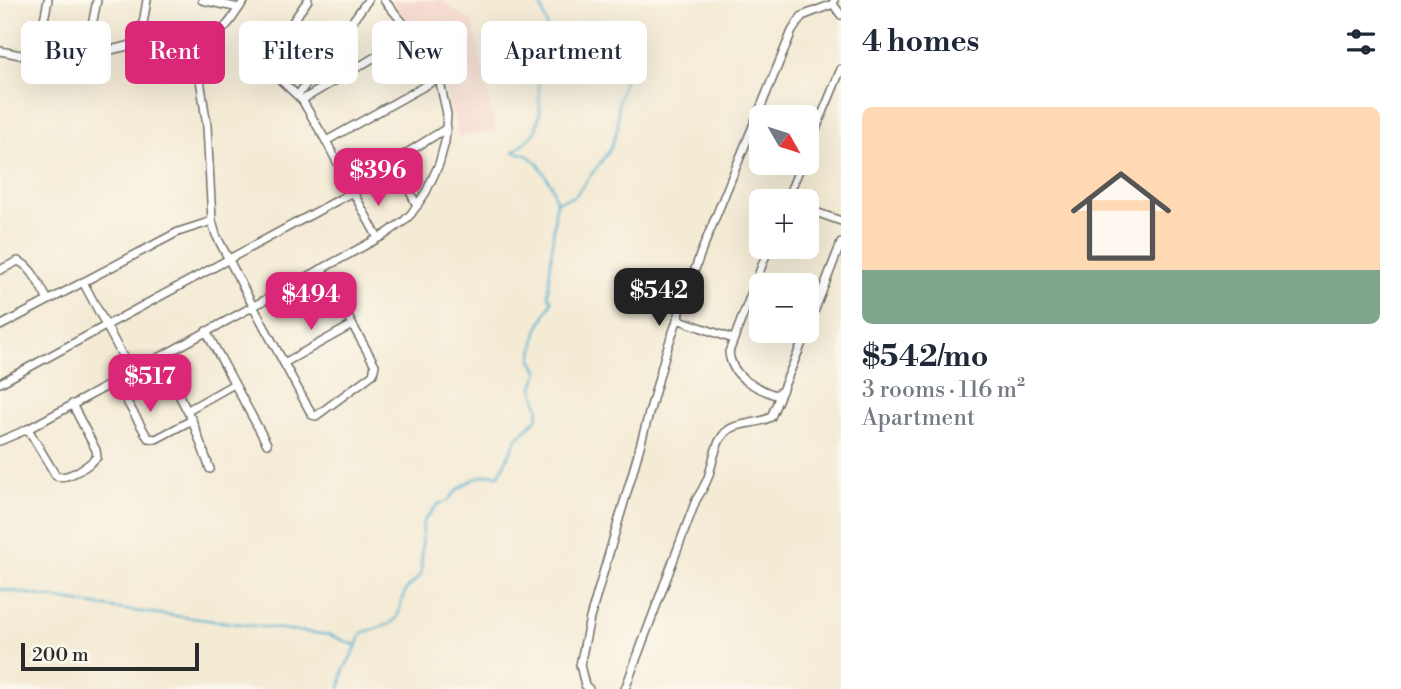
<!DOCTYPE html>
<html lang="en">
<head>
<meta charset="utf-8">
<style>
	:root { --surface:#fff; --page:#f2f2f3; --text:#1f2937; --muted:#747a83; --line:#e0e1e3; --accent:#db2777 }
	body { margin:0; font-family:"Libre Bodoni",serif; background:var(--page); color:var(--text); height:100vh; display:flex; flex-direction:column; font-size:26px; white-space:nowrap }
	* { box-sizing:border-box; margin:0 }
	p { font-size:23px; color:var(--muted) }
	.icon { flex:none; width:38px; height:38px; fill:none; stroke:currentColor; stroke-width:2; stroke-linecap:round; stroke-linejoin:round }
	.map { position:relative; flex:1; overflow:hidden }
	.panel { display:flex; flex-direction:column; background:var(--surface); width:560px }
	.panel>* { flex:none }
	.guide { position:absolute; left:21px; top:21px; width:665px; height:63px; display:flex; gap:14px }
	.needle { width:46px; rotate:129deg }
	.buttons { position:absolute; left:749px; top:105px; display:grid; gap:14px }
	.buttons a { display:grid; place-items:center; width:70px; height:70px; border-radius:10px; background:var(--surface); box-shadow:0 7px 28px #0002; font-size:35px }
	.scale { position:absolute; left:21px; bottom:18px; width:178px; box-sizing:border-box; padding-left:7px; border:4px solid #2b2b2b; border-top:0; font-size:19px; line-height:24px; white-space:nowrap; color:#2b2b2b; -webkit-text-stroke:5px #fbf7ec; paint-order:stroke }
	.price { position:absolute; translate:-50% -60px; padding:0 16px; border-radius:14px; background:var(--accent); color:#fff; font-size:23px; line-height:46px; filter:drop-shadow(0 2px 4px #0008) }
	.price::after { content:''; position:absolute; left:50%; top:42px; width:21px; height:16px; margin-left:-10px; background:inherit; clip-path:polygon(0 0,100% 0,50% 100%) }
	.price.current { background:#222; color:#fff }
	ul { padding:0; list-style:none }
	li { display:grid; align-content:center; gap:14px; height:371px; padding:0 21px }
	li+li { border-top:2px solid var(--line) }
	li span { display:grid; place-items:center; height:217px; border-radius:10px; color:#555 }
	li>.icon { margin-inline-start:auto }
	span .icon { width:126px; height:126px; fill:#fffc; stroke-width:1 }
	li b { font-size:30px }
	h2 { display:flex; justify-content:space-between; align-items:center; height:84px; padding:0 21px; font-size:30px }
	.pill { padding:0 24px; border-radius:10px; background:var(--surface); box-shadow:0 7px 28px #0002; font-size:24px; line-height:63px }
	.pill.current { background:var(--accent); color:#fff }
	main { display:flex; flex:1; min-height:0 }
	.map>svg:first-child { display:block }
	.built { fill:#f6d1c6 }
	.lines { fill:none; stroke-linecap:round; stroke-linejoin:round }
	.stream { stroke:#50afcf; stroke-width:2 }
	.street-casing { stroke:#716e66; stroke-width:10 }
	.street { stroke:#fff; stroke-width:7 }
</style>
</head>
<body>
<main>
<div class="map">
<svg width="841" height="689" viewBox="0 0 841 689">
	<rect width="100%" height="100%" fill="#fbf7ec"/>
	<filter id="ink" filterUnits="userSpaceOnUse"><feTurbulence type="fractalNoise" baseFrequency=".0143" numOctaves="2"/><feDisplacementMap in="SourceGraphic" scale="14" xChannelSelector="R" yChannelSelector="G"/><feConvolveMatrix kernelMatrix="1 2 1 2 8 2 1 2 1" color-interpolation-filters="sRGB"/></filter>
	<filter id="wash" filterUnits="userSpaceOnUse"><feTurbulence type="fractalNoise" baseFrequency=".00686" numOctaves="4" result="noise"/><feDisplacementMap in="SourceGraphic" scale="28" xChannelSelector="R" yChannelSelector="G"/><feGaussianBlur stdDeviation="1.57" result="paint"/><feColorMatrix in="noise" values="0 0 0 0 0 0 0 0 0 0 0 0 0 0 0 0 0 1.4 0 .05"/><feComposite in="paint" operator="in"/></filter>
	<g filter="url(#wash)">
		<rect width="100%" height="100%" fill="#f4ebd5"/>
		<path class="built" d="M391,0H440L473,23L496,131L459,137L436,56Z"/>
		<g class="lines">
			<g class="stream">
				<path d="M556,202L575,196L610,150L618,127V105L625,74"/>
				<path d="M0,589L118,609L330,635L357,646"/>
				<path d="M340,689L343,671L357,646L362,633L390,624L397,618L405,591L421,575L423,522L438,504L448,501C455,490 473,477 487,475C491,474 495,475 499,475L517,438L537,419L539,410L533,386L539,372L532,360L537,331L552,301L548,294L556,202L552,186L537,162L525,154L514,152L535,133L540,112L537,57L547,26L542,9L535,0"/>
			</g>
		</g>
	</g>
	<g filter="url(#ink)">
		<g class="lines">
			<defs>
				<g id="street">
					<path d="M202,0L239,8L245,0"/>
					<path d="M308,0L270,54L267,60V65L270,70L302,100L326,141L439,78"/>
					<path d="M834,1L833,4L841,15"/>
					<path d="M0,51L57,62L128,46L138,40L141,35L147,0"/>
					<path d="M86,56L97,0"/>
					<path d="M36,59L48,0"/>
					<path d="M298,95L368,0"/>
					<path d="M302,100L414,34"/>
					<path d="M807,151L841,69"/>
					<path d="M353,192L378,238"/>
					<path d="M786,201L802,163"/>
					<path d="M417,206L398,167L397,159L447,128"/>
					<path d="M807,209L841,221"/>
					<path d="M212,221L207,126L198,66C199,47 214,40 226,26C231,21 235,14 239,8"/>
					<path d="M769,247L729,352C731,377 754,387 775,395L782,391"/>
					<path d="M0,270L18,261C33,267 40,287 48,300"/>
					<path d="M83,282L131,372"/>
					<path d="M677,319L733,339"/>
					<path d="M0,326L178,232L212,221L216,235L253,306L312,415L316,416L373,374L375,365L321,269"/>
					<path d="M807,330L841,243"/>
					<path d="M206,331L267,444"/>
					<path d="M159,357L192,420L210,469"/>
					<path d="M284,363L352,325"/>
					<path d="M115,381L148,438L156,439L192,420"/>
					<path d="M0,383L353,192L326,141"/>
					<path d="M188,410L234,384"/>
					<path d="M28,429L56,476C68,480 88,466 97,457L96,450L72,404"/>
					<path d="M0,441L28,429L386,234L404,221L411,214L426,192L439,164L445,142L447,114L439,78L430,55L384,0"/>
					<path d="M589,689L585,685L580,665L590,618L632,475L666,352L700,255L792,31L802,16L833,4"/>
					<path d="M625,689L696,500C700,494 704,487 707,480C714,464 714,434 734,427C747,422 758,424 771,417L807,331"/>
				</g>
			</defs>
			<use href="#street" class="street-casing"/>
			<use href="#street" class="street"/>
		</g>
	</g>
</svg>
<div class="buttons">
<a><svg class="needle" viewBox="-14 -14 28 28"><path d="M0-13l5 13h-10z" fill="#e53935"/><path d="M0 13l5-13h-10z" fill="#747a83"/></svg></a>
<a>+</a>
<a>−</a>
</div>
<div class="scale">200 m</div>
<b class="price" style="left:378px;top:208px">$396</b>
<b class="price current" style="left:659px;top:328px">$542</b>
<b class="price" style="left:311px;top:332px">$494</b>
<b class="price" style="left:150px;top:414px">$517</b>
<div class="guide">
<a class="pill">Buy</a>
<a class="pill current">Rent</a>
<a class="pill">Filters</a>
<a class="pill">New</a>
<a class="pill">Apartment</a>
</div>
</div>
<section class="panel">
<h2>4 homes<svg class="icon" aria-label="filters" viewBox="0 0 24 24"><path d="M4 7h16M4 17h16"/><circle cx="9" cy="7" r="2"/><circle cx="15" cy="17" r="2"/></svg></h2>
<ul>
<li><span style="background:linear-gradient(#ffd9b3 75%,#7fa58c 0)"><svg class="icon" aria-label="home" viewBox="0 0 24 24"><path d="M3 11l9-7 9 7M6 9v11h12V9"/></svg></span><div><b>$542/mo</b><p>3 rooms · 116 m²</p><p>Apartment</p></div></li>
</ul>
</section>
</main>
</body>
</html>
